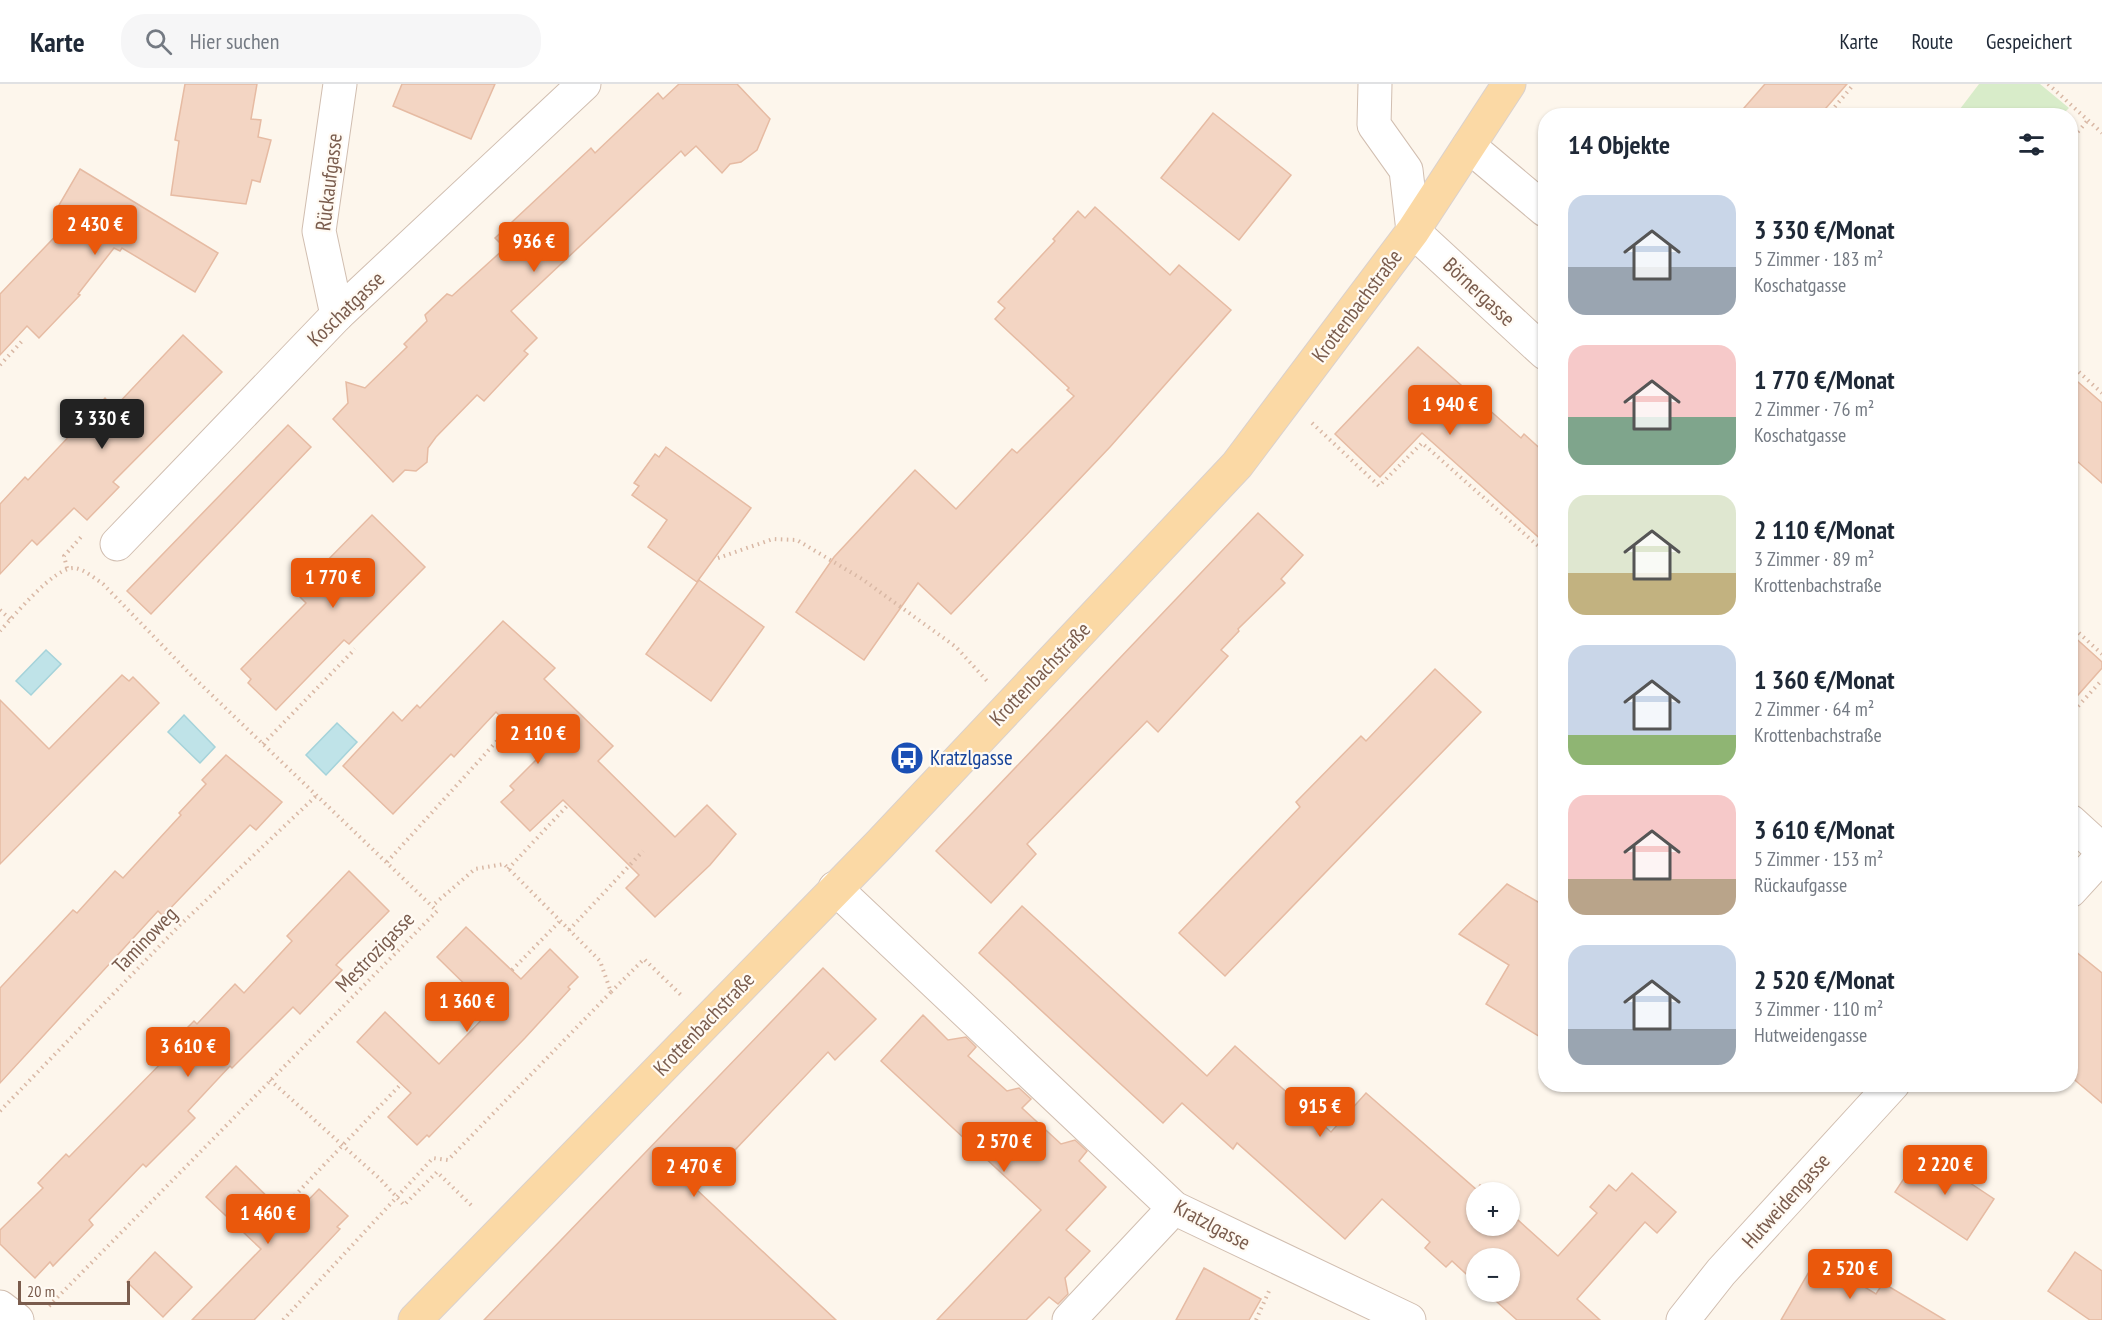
<!DOCTYPE html>
<html lang="de">
<head>
<meta charset="utf-8">
<style>
	:root { --surface:#fff; --page:#f6f6f7; --text:#1f2937; --muted:#747a83; --line:#e0e1e3; --accent:#ea580c }
	body { margin:0; font-family:"PT Sans Narrow",sans-serif; background:var(--page); color:var(--text); height:100vh; display:flex; flex-direction:column; font-size:22px; white-space:nowrap }
	* { box-sizing:border-box; margin:0 }
	p { font-size:20px; color:var(--muted) }
	.icon { flex:none; width:33px; height:33px; fill:none; stroke:currentColor; stroke-width:2; stroke-linecap:round; stroke-linejoin:round }
	.map { position:relative; flex:1; overflow:hidden }
	.drawer { position:absolute; left:1538px; top:24px; width:540px; height:984px; display:flex; flex-direction:column; background:var(--surface); border-radius:24px; box-shadow:0 2px 4px #0004 }
	.drawer>* { flex:none }
	.controls { position:absolute; left:1466px; top:1098px; display:grid; gap:12px }
	.controls a { display:grid; place-items:center; width:54px; height:54px; border-radius:50%; background:var(--surface); box-shadow:0 2px 4px #0004; font-size:30px }
	.scale { position:absolute; left:18px; bottom:15px; width:112px; box-sizing:border-box; padding-left:6px; border:3px solid #7a5c4d; border-top:0; font-size:16px; line-height:21px; white-space:nowrap; color:#7a5c4d; -webkit-text-stroke:4px #fffaf3; paint-order:stroke }
	.price { position:absolute; translate:-50% -51px; padding:0 14px; border-radius:6px; background:var(--accent); color:#fff; font-size:20px; line-height:39px; filter:drop-shadow(0 2px 3px #0008) }
	.price::after { content:''; position:absolute; left:50%; top:36px; width:18px; height:14px; margin-left:-9px; background:inherit; clip-path:polygon(0 0,100% 0,50% 100%) }
	.price.current { background:#222; color:#fff }
	ul { padding:0; list-style:none }
	li { display:flex; align-items:center; gap:18px; height:150px; padding:0 30px }
	li span { display:grid; place-items:center; flex:none; width:168px; height:120px; border-radius:18px; color:#555 }
	li>.icon { margin-inline-start:auto }
	span .icon { width:72px; height:72px; fill:#fffc; stroke-width:1 }
	li b { font-size:26px }
	h2 { display:flex; justify-content:space-between; align-items:center; height:72px; padding:0 30px; font-size:26px }
	header { display:flex; align-items:center; gap:36px; box-sizing:border-box; height:84px; padding:0 30px; background:var(--surface); border-bottom:2px solid var(--line) }
	header strong { font-size:28px }
	nav { display:flex; gap:33px; margin-inline-start:auto; font-size:21px }
	.search { width:420px; height:54px; background:var(--page); display:flex; align-items:center; gap:15px; box-sizing:border-box; padding:0 21px; border-radius:24px; color:var(--muted); font-size:22px }
	.map>svg:first-child { display:block }
	.green { fill:#d8ecc9 }
	.water { fill:#bfe3e8; stroke:#a5d3da; stroke-width:1.5 }
	.building { fill:#f3d5c3; stroke:#e6bba3; stroke-width:1.5 }
	.lines { fill:none; stroke-linecap:round; stroke-linejoin:round }
	.minor-casing { stroke:#d1beb0; stroke-width:35 }
	.major-casing { stroke:#dad1cd; stroke-width:35 }
	.path { stroke:#d9b8a5; stroke-width:4; stroke-dasharray:1.5 4.5; stroke-linecap:butt }
	.minor { stroke:#fff; stroke-width:33 }
	.major { stroke:#fbd9a5; stroke-width:33 }
	.labels { text-anchor:middle; stroke-width:4.5; stroke-linejoin:round; paint-order:stroke }
	.street-label { font-size:21px; fill:#7a5c4d; stroke:#fffaf3 }
	.transit-label { font-size:21px; fill:#164399; stroke:#fffaf3; text-anchor:start }
</style>
</head>
<body>
<header>
<strong>Karte</strong>
<div class="search"><svg class="icon" aria-label="search" viewBox="0 0 24 24"><circle cx="10" cy="10" r="6"/><path d="M15 15l6 6"/></svg>Hier suchen</div>
<nav><a>Karte</a><a>Route</a><a>Gespeichert</a></nav>
</header>
<div class="map">
<svg width="2102" height="1236" viewBox="0 0 2102 1236">
	<rect width="100%" height="100%" fill="#fdf6ec"/>
	<path class="green" d="M1979,0H2040L2069,24L2062,31H1967L1960,25Z"/>
	<g class="water">
		<path d="M46,566L61,580L31,611L16,597Z"/>
		<path d="M184,631L215,663L200,679L168,648Z"/>
		<path d="M337,639L357,658L326,691L306,671Z"/>
	</g>
	<g class="building">
		<path d="M185,0H257L251,35L261,36L258,53L271,56L260,98L252,96L246,120L171,111L179,57L175,56Z"/>
		<path d="M402,0H495L471,55L393,22Z"/>
		<path d="M679,0H737L770,35L757,66L741,78L730,80L722,89L696,62L685,72L681,67L511,227L537,254L524,267L528,270L484,317L477,311L436,353L428,364L427,378L416,387L405,386L393,398L333,335L348,319L346,298L365,304L407,263L404,260L427,237L425,231L447,210L452,212L505,164L495,154L591,64L595,69L658,9L663,15Z"/>
		<path d="M1765,0H1847L1819,32H1737Z"/>
		<path d="M1213,29L1291,91L1239,156L1161,94Z"/>
		<path d="M80,85L218,169L195,208L122,164L120,167L114,164L78,210L80,211L39,254L27,242L0,271V210L70,137L55,128Z"/>
		<path d="M1095,123L1170,191L1179,181L1231,226L1110,363L951,530L918,499L864,576L796,528L834,473L915,386L956,425L1012,365L1017,369L1074,312L1067,306L1069,304L995,235L1005,224L998,218L1055,157L1053,155L1078,127L1085,134Z"/>
		<path d="M183,251L222,288L113,398L119,403L87,436L74,424L37,461L32,456L0,490V420L25,393L28,396L105,314L114,324Z"/>
		<path d="M1418,263L1521,354L1524,350L1545,369V459L1422,349L1380,393L1335,350Z"/>
		<path d="M2070,291L2102,319V399L2070,371Z"/>
		<path d="M288,341L311,363L151,530L127,507Z"/>
		<path d="M666,363L751,424L697,498L648,463L667,436L632,411L639,402L634,399L655,370L659,373Z"/>
		<path d="M1258,429L1303,471L1281,495L1285,499L1238,545L1239,547L1221,566L1228,572L1158,648L1147,637L1027,760L1036,770L991,819L936,767Z"/>
		<path d="M372,431L425,483L349,560L344,556L276,626L248,599L251,595L241,585L306,519L292,505L312,485L316,488Z"/>
		<path d="M699,496L764,543L711,617L646,570Z"/>
		<path d="M503,537L555,584L544,595L613,662L598,677L675,753L707,721L736,750L710,781L655,833L626,804L639,791L563,716L530,747L501,718L514,706L510,702L540,672L496,628L454,673L451,670L393,730L343,682L393,628L402,637L417,621L420,624Z"/>
		<path d="M2070,549L2102,578V584L2070,620Z"/>
		<path d="M1435,585L1481,628L1225,892L1179,849L1300,723L1296,718L1361,652L1366,657Z"/>
		<path d="M122,591L129,597L133,593L159,619L0,780V616L49,665Z"/>
		<path d="M226,671L282,718L256,746L250,741L163,832L158,827L0,999V904L73,826L77,829L115,787L123,794L181,731L179,729L206,700L202,696Z"/>
		<path d="M349,787L389,827L336,881L342,886L300,930L293,923L232,984L230,982L188,1027L195,1034L146,1083L143,1080L89,1136L93,1141L53,1182L50,1178L35,1194L0,1160V1146L43,1104L38,1099L66,1070L69,1073L177,963L173,958L194,937L197,940L235,900L244,909L292,857L287,852Z"/>
		<path d="M1507,800L1545,822V956L1486,920L1509,881L1459,850Z"/>
		<path d="M1022,822L1207,992L1235,962L1331,1048L1366,1009L1477,1106L1480,1101L1488,1108H1476V1142H1509V1128L1558,1172L1597,1129L1590,1123L1609,1101L1616,1107L1632,1089L1676,1128L1657,1149L1645,1138L1577,1215L1600,1236H1517L1486,1208H1509V1174H1476V1199L1452,1177L1446,1183L1425,1164L1430,1158L1382,1115L1345,1155L1237,1059L1233,1065L1182,1019L1163,1039L979,869Z"/>
		<path d="M466,843L521,895L550,865L578,893L568,903L570,905L525,954L429,1053L427,1051L417,1061L388,1033L411,1009L357,958L385,928L439,980L491,926L437,873Z"/>
		<path d="M2070,863L2102,889V1019L2070,992Z"/>
		<path d="M823,884L876,935L835,976L828,968L697,1106L836,1236H484Z"/>
		<path d="M923,931L948,956L966,953L976,963L968,972L1007,1007L1019,1004L1031,1015L1022,1024L1061,1060L1075,1056L1087,1067L1079,1077L1106,1103L1066,1146L1090,1167L1065,1194L1068,1210L1058,1220L1049,1213L1026,1236H937L1041,1126L881,977Z"/>
		<path d="M1922,1067L1994,1115L1967,1156L1895,1108Z"/>
		<path d="M236,1082L290,1135L319,1105L348,1132L337,1143L340,1145L254,1236H192L261,1165L206,1113Z"/>
		<path d="M155,1168L192,1203L163,1233L127,1198Z"/>
		<path d="M2075,1168L2102,1187V1236H2090L2048,1207Z"/>
		<path d="M1817,1174L1876,1210L1883,1199L1945,1236H1781Z"/>
		<path d="M1204,1184L1261,1215L1249,1236H1176Z"/>
	</g>
	<g class="lines">
		<defs>
			<g id="minor">
				<path d="M1375,0L1374,41L1406,86L1413,147L1545,269"/>
				<path d="M1469,62L1545,126"/>
				<path d="M337,231L319,147L340,0"/>
				<path d="M117,460L337,231L584,0"/>
				<path d="M2070,737L2102,766"/>
				<path d="M835,804L1174,1124L1409,1236"/>
				<path d="M2070,807L2102,772"/>
				<path d="M0,1223L17,1236"/>
				<path d="M1069,1236L1174,1124"/>
				<path d="M1683,1236L1721,1188L1893,1000"/>
			</g>
			<path id="major" d="M415,1236L879,761L1237,381L1413,147L1509,0"/>
		</defs>
		<use href="#minor" class="minor-casing"/>
		<use href="#major" class="major-casing"/>
		<g class="path">
			<path d="M2048,0L2102,49"/>
			<path d="M1827,32L1854,0"/>
			<path d="M2070,57L2088,36"/>
			<path d="M2070,280L2102,309"/>
			<path d="M0,281L24,255"/>
			<path d="M1312,339L1379,402L1422,359L1545,468"/>
			<path d="M718,474L773,455L797,456L862,495L956,563L987,597"/>
			<path d="M67,484L64,472L81,453"/>
			<path d="M0,526L11,536"/>
			<path d="M2070,541L2102,570"/>
			<path d="M0,547C14,532 54,483 74,484C84,485 94,494 103,500L191,591L437,827L49,1222"/>
			<path d="M2070,631L2102,596"/>
			<path d="M263,660L355,565"/>
			<path d="M387,778L506,647"/>
			<path d="M508,785L567,722"/>
			<path d="M569,846L643,767"/>
			<path d="M512,886L560,837"/>
			<path d="M611,908L644,875L683,913"/>
			<path d="M270,996L380,1095L404,1121L437,1088L474,1124"/>
			<path d="M0,1027L177,844L316,712"/>
			<path d="M282,1125L402,999"/>
			<path d="M283,1236L433,1074L448,1076L611,908L600,877L504,780L475,785L432,822"/>
			<path d="M1256,1236L1269,1207"/>
		</g>
		<use href="#minor" class="minor"/>
		<use href="#major" class="major"/>
	</g>
	<defs>
		<symbol id="bus-disc" viewBox="-11 -11 22 22"><circle r="9.5" fill="#1a4fb4" stroke="#fffaf3"/><path d="M-5-6H5V4H4V6H2V4H-2V6H-4V4H-5ZM-3.5-4V0h7V-4ZM-3.5 1.2v1.5H-2V1.2ZM2 1.2v1.5H3.5V1.2Z" fill="#fff"/></symbol>
	</defs>
	<g fill-rule="evenodd">
		<use href="#bus-disc" x="888" y="655" width="38" height="38"/>
	</g>
	<g class="labels">
		<g class="street-label">
			<text transform="translate(329 98) rotate(-83)" y="7">Rückaufgasse</text>
			<text transform="translate(1479 208) rotate(43)" y="7">Börnergasse</text>
			<text transform="translate(1357 222) rotate(-53)" y="7">Krottenbachstraße</text>
			<text transform="translate(346 225) rotate(-44)" y="7">Koschatgasse</text>
			<text transform="translate(1040 590) rotate(-46)" y="7">Krottenbachstraße</text>
			<text transform="translate(145 856) rotate(-46)" y="7">Taminoweg</text>
			<text transform="translate(375 868) rotate(-46)" y="7">Mestrozigasse</text>
			<text transform="translate(704 940) rotate(-46)" y="7">Krottenbachstraße</text>
			<text transform="translate(1786 1117) rotate(-48)" y="7">Hutweidengasse</text>
			<text transform="translate(1212 1141) rotate(28)" y="7">Kratzlgasse</text>
		</g>
		<g class="transit-label">
			<text x="930" y="681">Kratzlgasse</text>
		</g>
	</g>
</svg>
<div class="controls">
<a>+</a>
<a>−</a>
</div>
<div class="scale">20 m</div>
<b class="price" style="left:95px;top:172px">2 430 €</b>
<b class="price" style="left:534px;top:189px">936 €</b>
<b class="price" style="left:1450px;top:352px">1 940 €</b>
<b class="price current" style="left:102px;top:366px">3 330 €</b>
<b class="price" style="left:333px;top:525px">1 770 €</b>
<b class="price" style="left:538px;top:681px">2 110 €</b>
<b class="price" style="left:467px;top:949px">1 360 €</b>
<b class="price" style="left:188px;top:994px">3 610 €</b>
<b class="price" style="left:1320px;top:1054px">915 €</b>
<b class="price" style="left:1004px;top:1089px">2 570 €</b>
<b class="price" style="left:1945px;top:1112px">2 220 €</b>
<b class="price" style="left:694px;top:1114px">2 470 €</b>
<b class="price" style="left:268px;top:1161px">1 460 €</b>
<b class="price" style="left:1850px;top:1216px">2 520 €</b>
<section class="drawer">
<h2>14 Objekte<svg class="icon" aria-label="filters" viewBox="0 0 24 24"><path d="M4 7h16M4 17h16"/><circle cx="9" cy="7" r="2"/><circle cx="15" cy="17" r="2"/></svg></h2>
<ul>
<li><span style="background:linear-gradient(#c9d6e8 60%,#9aa5b1 0)"><svg class="icon" aria-label="home" viewBox="0 0 24 24"><path d="M3 11l9-7 9 7M6 9v11h12V9"/></svg></span><div><b>3 330 €/Monat</b><p>5 Zimmer · 183 m²</p><p>Koschatgasse</p></div></li>
<li><span style="background:linear-gradient(#f6c9c9 60%,#7fa58c 0)"><svg class="icon" aria-label="home" viewBox="0 0 24 24"><path d="M3 11l9-7 9 7M6 9v11h12V9"/></svg></span><div><b>1 770 €/Monat</b><p>2 Zimmer · 76 m²</p><p>Koschatgasse</p></div></li>
<li><span style="background:linear-gradient(#dfe7d0 65%,#c2b280 0)"><svg class="icon" aria-label="home" viewBox="0 0 24 24"><path d="M3 11l9-7 9 7M6 9v11h12V9"/></svg></span><div><b>2 110 €/Monat</b><p>3 Zimmer · 89 m²</p><p>Krottenbachstraße</p></div></li>
<li><span style="background:linear-gradient(#c9d6e8 75%,#8fb573 0)"><svg class="icon" aria-label="home" viewBox="0 0 24 24"><path d="M3 11l9-7 9 7M6 9v11h12V9"/></svg></span><div><b>1 360 €/Monat</b><p>2 Zimmer · 64 m²</p><p>Krottenbachstraße</p></div></li>
<li><span style="background:linear-gradient(#f6c9c9 70%,#b9a48a 0)"><svg class="icon" aria-label="home" viewBox="0 0 24 24"><path d="M3 11l9-7 9 7M6 9v11h12V9"/></svg></span><div><b>3 610 €/Monat</b><p>5 Zimmer · 153 m²</p><p>Rückaufgasse</p></div></li>
<li><span style="background:linear-gradient(#c9d6e8 70%,#9aa5b1 0)"><svg class="icon" aria-label="home" viewBox="0 0 24 24"><path d="M3 11l9-7 9 7M6 9v11h12V9"/></svg></span><div><b>2 520 €/Monat</b><p>3 Zimmer · 110 m²</p><p>Hutweidengasse</p></div></li>
</ul>
</section>
</div>
</body>
</html>
